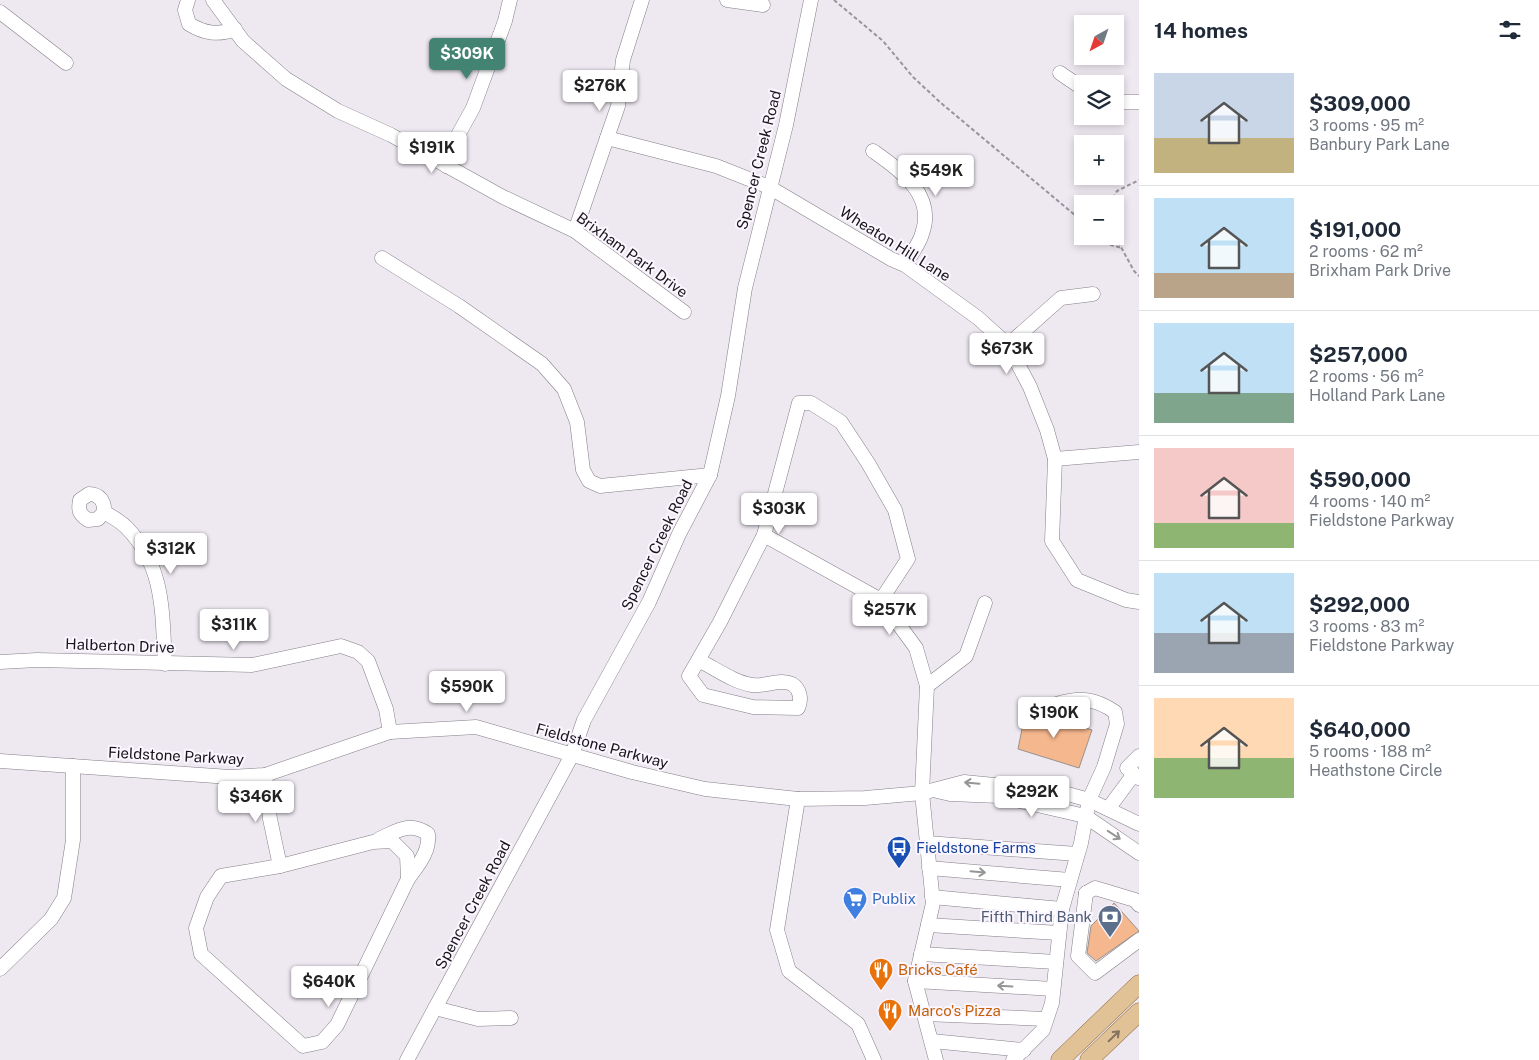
<!DOCTYPE html>
<html lang="en">
<head>
<meta charset="utf-8">
<style>
	:root { --surface:#fff; --page:#f2f2f3; --text:#1f2937; --muted:#747a83; --line:#e0e1e3; --accent:#438372 }
	body { margin:0; font-family:"Public Sans",sans-serif; background:var(--page); color:var(--text); height:100vh; display:flex; flex-direction:column; font-size:19px; white-space:nowrap }
	* { box-sizing:border-box; margin:0 }
	p { font-size:16px; color:var(--muted) }
	.icon { flex:none; width:28px; height:28px; fill:none; stroke:currentColor; stroke-width:2; stroke-linecap:round; stroke-linejoin:round }
	.map { position:relative; flex:1; overflow:hidden }
	.details { display:flex; flex-direction:column; background:var(--surface); width:400px }
	.details>* { flex:none }
	.needle { width:32px; rotate:220deg }
	.fabs { position:absolute; left:1074px; top:15px; display:grid; gap:10px }
	.fabs a { display:grid; place-items:center; width:50px; height:50px; border-radius:0px; background:var(--surface); box-shadow:0 2px 8px #0003; font-size:25px }
	.price { position:absolute; translate:-50% -42px; padding:0 11px; border-radius:5px; background:#fff; color:#222; font-size:16px; line-height:32px; filter:drop-shadow(0 1px 2px #0008) }
	.price::after { content:''; position:absolute; left:50%; top:30px; width:15px; height:11px; margin-left:-8px; background:inherit; clip-path:polygon(0 0,100% 0,50% 100%) }
	.price.on { background:var(--accent); color:#fff }
	ul { padding:0; list-style:none }
	li { display:flex; align-items:center; gap:15px; height:125px; padding:0 15px }
	li+li { border-top:1px solid var(--line) }
	li span { display:grid; place-items:center; flex:none; width:140px; height:100px; border-radius:0px; color:#555 }
	li>.icon { margin-inline-start:auto }
	span .icon { width:60px; height:60px; fill:#fffc; stroke-width:1 }
	li b { font-size:21px }
	h2 { display:flex; justify-content:space-between; align-items:center; height:60px; padding:0 15px; font-size:21px }
	main { display:flex; flex:1; min-height:0 }
	.map>svg:first-child { display:block }
	.building { fill:#f5b78d; stroke:#9a918c }
	.lines { fill:none; stroke-linecap:round; stroke-linejoin:round }
	.minor-casing { stroke:#847f87; stroke-width:15 }
	.major-casing { stroke:#8d6b3d; stroke-width:19 }
	.path { stroke:#98949b; stroke-width:2; stroke-dasharray:4 2.5; stroke-linecap:butt }
	.minor { stroke:#fff; stroke-width:14 }
	.major { stroke:#e1c297; stroke-width:18 }
	.oneway { stroke:#979697 }
	.oneway2 { stroke:#86745e }
	.labels { text-anchor:middle; stroke-width:4; stroke-linejoin:round; paint-order:stroke }
	.street-label { font-size:15px; fill:#171518; stroke:#fbf6ff }
	.transit-label { font-size:15px; fill:#164399; stroke:#fbf6ff; text-anchor:start }
	.shop-label { font-size:15px; fill:#366cbe; stroke:#fbf6ff; text-anchor:start }
	.service-label { font-size:15px; fill:#4e5e75; stroke:#fbf6ff; text-anchor:end }
	.food-label { font-size:15px; fill:#c56008; stroke:#fbf6ff; text-anchor:start }
</style>
</head>
<body>
<main>
<div class="map">
<svg width="1139" height="1060" viewBox="0 0 1139 1060">
	<rect width="100%" height="100%" fill="#eee8f1"/>
	<g class="building">
		<path d="M1026,709L1044,715L1045,722L1049,725L1057,724L1060,720L1092,730L1079,768L1018,749Z"/>
		<path d="M1114,903L1139,931L1096,961L1087,953L1091,926Z"/>
	</g>
	<g class="lines">
		<defs>
			<g id="minor">
				<path d="M188,0L185,10L189,24C204,33 218,36 235,29"/>
				<path d="M213,0L243,41L286,79L338,111L391,135L503,197L575,231L684,312"/>
				<path d="M727,0L763,5"/>
				<path d="M0,12L66,63"/>
				<path d="M1060,73L1082,88"/>
				<path d="M1115,102H1139"/>
				<path d="M607,138L716,166L769,187L891,259L905,265L978,318L1008,345L1030,387L1047,430L1055,459L1052,541L1077,580L1126,600L1139,602"/>
				<path d="M873,151C901,171 936,195 922,234C919,245 910,255 905,265"/>
				<path d="M446,166L457,137L473,108L505,21L510,0"/>
				<path d="M575,231L618,106L623,60L642,0"/>
				<path d="M382,258L459,306L542,364L564,389L577,422L583,470L589,481L600,486L710,475"/>
				<path d="M1008,345L1061,298L1093,294"/>
				<path d="M1055,459L1139,452"/>
				<path d="M104,512C105,501 99,494 89,494L80,500C78,510 79,514 88,520L98,519L104,512C111,516 120,521 126,527C165,566 162,613 165,664"/>
				<path d="M764,535L881,600L916,648L927,686L922,793L933,903L915,981L936,1060"/>
				<path d="M698,660C715,668 733,682 752,685C765,687 780,678 792,684C800,689 802,699 798,708L753,707L703,695L689,676L720,622L764,535L799,403H811L841,422L868,463L895,510L908,559L881,600"/>
				<path d="M0,662L37,660L252,665L341,646L358,652L368,661L386,709L390,732"/>
				<path d="M927,686L966,656L985,603"/>
				<path d="M0,761L230,777L265,775L390,732L476,727L632,772L705,789L798,799L865,798L922,793L964,782L1057,791L1089,800L1139,824"/>
				<path d="M265,775L270,819L280,866"/>
				<path d="M1138,778L1127,768L1139,756"/>
				<path d="M937,791L950,794L999,796L1085,816L1139,853"/>
				<path d="M798,799L777,930L789,971L858,1024L874,1060"/>
				<path d="M1108,809L1134,774"/>
				<path d="M379,839C397,831 410,821 428,834C430,852 418,865 408,879"/>
				<path d="M392,841L407,856L408,879L337,1025L322,1042L303,1046L201,954L196,928L207,897L221,876L280,866L373,842Z"/>
				<path d="M927,843L1077,854"/>
				<path d="M929,868L1070,880"/>
				<path d="M1086,893L1078,956L1095,973L1139,940"/>
				<path d="M1086,893L1095,888L1135,900L1139,905"/>
				<path d="M932,897L1062,909"/>
				<path d="M928,925L1059,933"/>
				<path d="M921,954L1056,962"/>
				<path d="M0,969L51,919L64,898L73,840V766"/>
				<path d="M915,981L1053,989"/>
				<path d="M435,1008L478,1019L511,1018"/>
				<path d="M924,1014L1046,1019"/>
				<path d="M932,1041L1024,1050"/>
				<path d="M407,1060L572,755L584,720L649,602L679,534L710,475L728,396L745,288L786,125L811,0"/>
				<path d="M1013,1060L1043,1030L1052,1003L1062,909L1081,843L1089,800L1104,767L1117,724L1115,712C1095,698 1079,697 1057,704L1052,717"/>
			</g>
			<g id="major">
				<path d="M1060,1060L1139,984"/>
				<path d="M1089,1060L1139,1012"/>
			</g>
		</defs>
		<use href="#minor" class="minor-casing"/>
		<use href="#major" class="major-casing"/>
		<g class="path">
			<path d="M834,0L883,41L913,77L941,103L1082,221"/>
			<path d="M1110,204L1117,191L1139,180"/>
			<path d="M1100,236L1111,245L1122,248"/>
			<path d="M1115,236L1134,271L1139,276"/>
		</g>
		<use href="#minor" class="minor"/>
		<use href="#major" class="major"/>
	</g>
	<defs><path id="oneway-shaft" d="M-6 0H5M1.5-3L5.5 0L1.5 3" fill="none" stroke-width="1.6" stroke-linecap="round" stroke-linejoin="round" transform="scale(1.25)"/></defs>
	<g class="oneway">
		<use href="#oneway-shaft" transform="translate(972 783) rotate(-175)"/>
		<use href="#oneway-shaft" transform="translate(1114 835) rotate(33)"/>
		<use href="#oneway-shaft" transform="translate(978 872) rotate(5)"/>
		<use href="#oneway-shaft" transform="translate(1005 986) rotate(-177)"/>
	</g>
	<use class="oneway2" href="#oneway-shaft" transform="translate(1114 1036) rotate(-44)"/>
	<defs>
		<symbol id="bus-pin" viewBox="-11 -11 22 30"><path d="M0 17L-7.5 6A9.5 9.5 0 1 1 7.5 6Z" fill="#1a4fb4" stroke="#fbf6ff"/><path d="M-5-6H5V4H4V6H2V4H-2V6H-4V4H-5ZM-3.5-4V0h7V-4ZM-3.5 1.2v1.5H-2V1.2ZM2 1.2v1.5H3.5V1.2Z" fill="#fff"/></symbol>
		<symbol id="supermarket-pin" viewBox="-11 -11 22 30"><path d="M0 17L-7.5 6A9.5 9.5 0 1 1 7.5 6Z" fill="#3f7fe0" stroke="#fbf6ff"/><path d="M-6-5.5h2.5l.6 2H6L4.5 2H-2.5L-4.4-4H-6ZM-1.5 3.2a1.3 1.3 0 1 0 .1 0ZM3 3.2a1.3 1.3 0 1 0 .1 0Z" fill="#fff"/></symbol>
		<symbol id="bank-pin" viewBox="-11 -11 22 30"><path d="M0 17L-7.5 6A9.5 9.5 0 1 1 7.5 6Z" fill="#5c6f8a" stroke="#fbf6ff"/><path d="M-6-4H6V4H-6ZM0-2.3a2.3 2.3 0 1 0 0 4.6a2.3 2.3 0 1 0 0-4.6Z" fill="#fff"/></symbol>
		<symbol id="restaurant-pin" viewBox="-11 -11 22 30"><path d="M0 17L-7.5 6A9.5 9.5 0 1 1 7.5 6Z" fill="#e8710a" stroke="#fbf6ff"/><path d="M-5-6h1v4h1v-4h1v4h1v-4h1v5L-1.5 .5V6h-2V.5L-5-1ZM5-6V6H3V1.5H1.5Q1.5-4 5-6Z" fill="#fff"/></symbol>
	</defs>
	<g fill-rule="evenodd">
		<use href="#bus-pin" x="885" y="834" width="28" height="38"/>
		<use href="#supermarket-pin" x="841" y="885" width="28" height="38"/>
		<use href="#bank-pin" x="1096" y="903" width="28" height="38"/>
		<use href="#restaurant-pin" x="867" y="956" width="28" height="38"/>
		<use href="#restaurant-pin" x="876" y="997" width="28" height="38"/>
	</g>
	<g class="labels">
		<g class="street-label">
			<text transform="translate(759 160) rotate(-76)" y="5">Spencer Creek Road</text>
			<text transform="translate(895 244) rotate(32)" y="5">Wheaton Hill Lane</text>
			<text transform="translate(632 255) rotate(36)" y="5">Brixham Park Drive</text>
			<text transform="translate(657 545) rotate(-64)" y="5">Spencer Creek Road</text>
			<text transform="translate(120 646) rotate(2)" y="5">Halberton Drive</text>
			<text transform="translate(602 746) rotate(15)" y="5">Fieldstone Parkway</text>
			<text transform="translate(176 756) rotate(3)" y="5">Fieldstone Parkway</text>
			<text transform="translate(473 905) rotate(-62)" y="5">Spencer Creek Road</text>
		</g>
		<g class="transit-label">
			<text x="916" y="853">Fieldstone Farms</text>
		</g>
		<g class="shop-label">
			<text x="872" y="904">Publix</text>
		</g>
		<g class="service-label">
			<text x="1092" y="922">Fifth Third Bank</text>
		</g>
		<g class="food-label">
			<text x="898" y="975">Bricks Café</text>
			<text x="908" y="1016">Marco's Pizza</text>
		</g>
	</g>
</svg>
<div class="fabs">
<a><svg class="needle" viewBox="-14 -14 28 28"><path d="M0-13l5 13h-10z" fill="#e53935"/><path d="M0 13l5-13h-10z" fill="#747a83"/></svg></a>
<a><svg class="icon" aria-label="layers" viewBox="0 0 24 24"><path d="M12 4l9 5-9 5-9-5zM3 14l9 5 9-5"/></svg></a>
<a>+</a>
<a>−</a>
</div>
<b class="price on" style="left:467px;top:80px">$309K</b>
<b class="price" style="left:600px;top:112px">$276K</b>
<b class="price" style="left:432px;top:174px">$191K</b>
<b class="price" style="left:936px;top:197px">$549K</b>
<b class="price" style="left:1007px;top:375px">$673K</b>
<b class="price" style="left:779px;top:535px">$303K</b>
<b class="price" style="left:171px;top:575px">$312K</b>
<b class="price" style="left:890px;top:636px">$257K</b>
<b class="price" style="left:234px;top:651px">$311K</b>
<b class="price" style="left:467px;top:713px">$590K</b>
<b class="price" style="left:1054px;top:739px">$190K</b>
<b class="price" style="left:1032px;top:818px">$292K</b>
<b class="price" style="left:256px;top:823px">$346K</b>
<b class="price" style="left:329px;top:1008px">$640K</b>
</div>
<section class="details">
<h2>14 homes<svg class="icon" aria-label="filters" viewBox="0 0 24 24"><path d="M4 7h16M4 17h16"/><circle cx="9" cy="7" r="2"/><circle cx="15" cy="17" r="2"/></svg></h2>
<ul>
<li><span style="background:linear-gradient(#c9d6e8 65%,#c2b280 0)"><svg class="icon" aria-label="home" viewBox="0 0 24 24"><path d="M3 11l9-7 9 7M6 9v11h12V9"/></svg></span><div><b>$309,000</b><p>3 rooms · 95 m²</p><p>Banbury Park Lane</p></div></li>
<li><span style="background:linear-gradient(#bfe0f5 75%,#b9a48a 0)"><svg class="icon" aria-label="home" viewBox="0 0 24 24"><path d="M3 11l9-7 9 7M6 9v11h12V9"/></svg></span><div><b>$191,000</b><p>2 rooms · 62 m²</p><p>Brixham Park Drive</p></div></li>
<li><span style="background:linear-gradient(#bfe0f5 70%,#7fa58c 0)"><svg class="icon" aria-label="home" viewBox="0 0 24 24"><path d="M3 11l9-7 9 7M6 9v11h12V9"/></svg></span><div><b>$257,000</b><p>2 rooms · 56 m²</p><p>Holland Park Lane</p></div></li>
<li><span style="background:linear-gradient(#f6c9c9 75%,#8fb573 0)"><svg class="icon" aria-label="home" viewBox="0 0 24 24"><path d="M3 11l9-7 9 7M6 9v11h12V9"/></svg></span><div><b>$590,000</b><p>4 rooms · 140 m²</p><p>Fieldstone Parkway</p></div></li>
<li><span style="background:linear-gradient(#bfe0f5 60%,#9aa5b1 0)"><svg class="icon" aria-label="home" viewBox="0 0 24 24"><path d="M3 11l9-7 9 7M6 9v11h12V9"/></svg></span><div><b>$292,000</b><p>3 rooms · 83 m²</p><p>Fieldstone Parkway</p></div></li>
<li><span style="background:linear-gradient(#ffd9b3 60%,#8fb573 0)"><svg class="icon" aria-label="home" viewBox="0 0 24 24"><path d="M3 11l9-7 9 7M6 9v11h12V9"/></svg></span><div><b>$640,000</b><p>5 rooms · 188 m²</p><p>Heathstone Circle</p></div></li>
</ul>
</section>
</main>
</body>
</html>
